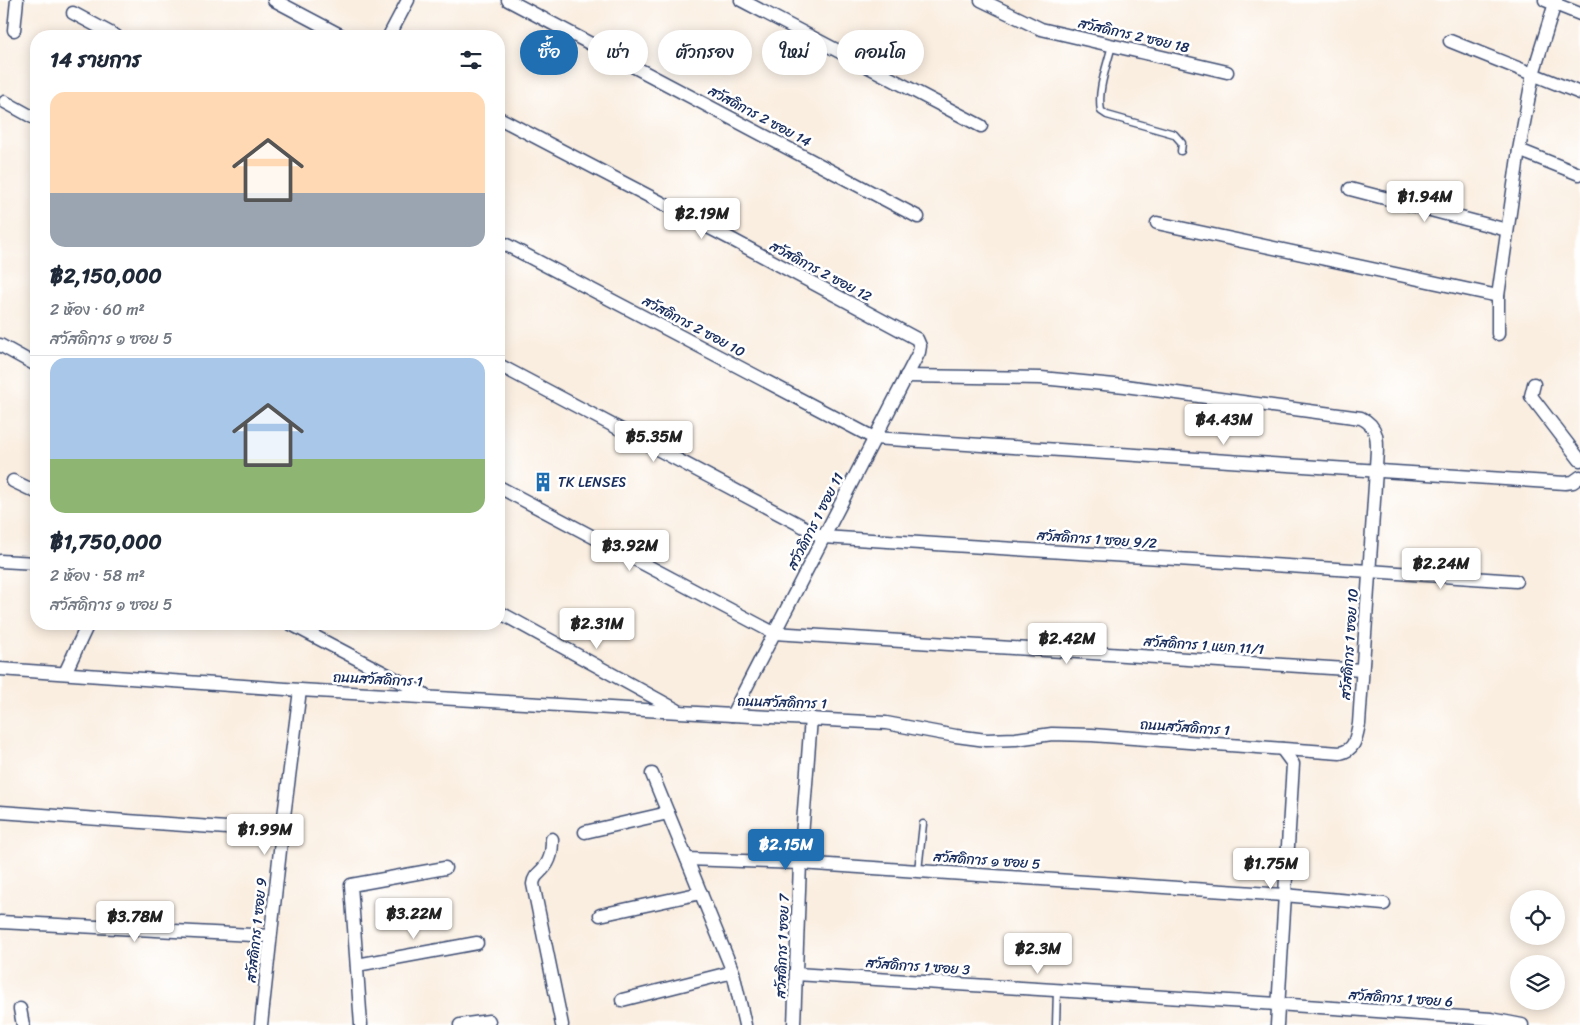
<!DOCTYPE html>
<html lang="th">
<head>
<meta charset="utf-8">
<style>
	:root { --surface:#fff; --page:#f6f6f7; --text:#1f2937; --muted:#747a83; --line:#e0e1e3; --accent:#1f6fb2 }
	body { margin:0; font-family:Sriracha,"Playpen Sans Thai",sans-serif; background:var(--page); color:var(--text); height:100vh; display:flex; flex-direction:column; font-size:19px; white-space:nowrap }
	* { box-sizing:border-box; margin:0 }
	p { font-size:16px; color:var(--muted) }
	.icon { flex:none; width:28px; height:28px; fill:none; stroke:currentColor; stroke-width:2; stroke-linecap:round; stroke-linejoin:round }
	.map { position:relative; flex:1; overflow:hidden }
	.panel { position:absolute; left:30px; top:30px; width:475px; height:600px; display:flex; flex-direction:column; background:var(--surface); border-radius:20px; box-shadow:0 2px 12px #0003 }
	.panel>* { flex:none }
	.guide { position:absolute; left:520px; top:30px; width:475px; height:45px; display:flex; gap:10px }
	.controls { position:absolute; left:1510px; top:890px; display:grid; gap:10px }
	.controls a { display:grid; place-items:center; width:55px; height:55px; border-radius:50%; background:var(--surface); box-shadow:0 2px 12px #0003; font-size:25px }
	.price { position:absolute; translate:-50% -42px; padding:0 11px; border-radius:5px; background:#fff; color:#222; font-size:16px; line-height:32px; filter:drop-shadow(0 1px 2px #0008) }
	.price::after { content:''; position:absolute; left:50%; top:30px; width:15px; height:11px; margin-left:-8px; background:inherit; clip-path:polygon(0 0,100% 0,50% 100%) }
	.price.selected { background:var(--accent); color:#fff }
	ul { padding:0; list-style:none }
	li { display:grid; align-content:center; gap:10px; height:265px; padding:0 20px }
	li+li { border-top:1px solid var(--line) }
	li span { display:grid; place-items:center; height:155px; border-radius:15px; color:#555 }
	li>.icon { margin-inline-start:auto }
	span .icon { width:90px; height:90px; fill:#fffc; stroke-width:1 }
	li b { font-size:21px }
	h2 { display:flex; justify-content:space-between; align-items:center; height:60px; padding:0 20px; font-size:21px }
	.pill { padding:0 18px; border-radius:22px; background:var(--surface); box-shadow:0 2px 12px #0003; font-size:18px; line-height:45px }
	.pill.selected { background:var(--accent); color:#fff }
	.map>svg:first-child { display:block }
	.lines { fill:none; stroke-linecap:round; stroke-linejoin:round }
	.service-casing { stroke:#3c4c72; stroke-width:9 }
	.minor-casing { stroke:#3c4c72; stroke-width:15 }
	.service { stroke:#fff; stroke-width:6 }
	.minor { stroke:#fff; stroke-width:12 }
	.labels { text-anchor:middle; stroke-width:5; stroke-linejoin:round; paint-order:stroke }
	.street-label { font-size:14px; fill:#1b2f5e; stroke:#fff }
	.poi-label { font-size:14px; fill:#1b2f5e; stroke:#fff; text-anchor:start }
</style>
</head>
<body>
<div class="map">
<svg width="1580" height="1025" viewBox="0 0 1580 1025">
	<rect width="100%" height="100%" fill="#fff"/>
	<filter id="ink" filterUnits="userSpaceOnUse"><feTurbulence type="fractalNoise" baseFrequency=".02" numOctaves="2"/><feDisplacementMap in="SourceGraphic" scale="10" xChannelSelector="R" yChannelSelector="G"/><feConvolveMatrix kernelMatrix="1 2 1 2 8 2 1 2 1" color-interpolation-filters="sRGB"/></filter>
	<filter id="wash" filterUnits="userSpaceOnUse"><feTurbulence type="fractalNoise" baseFrequency=".0096" numOctaves="4" result="noise"/><feDisplacementMap in="SourceGraphic" scale="20" xChannelSelector="R" yChannelSelector="G"/><feGaussianBlur stdDeviation="1.12" result="paint"/><feColorMatrix in="noise" values="0 0 0 0 0 0 0 0 0 0 0 0 0 0 0 0 0 1.4 0 .05"/><feComposite in="paint" operator="in"/></filter>
	<g filter="url(#wash)">
		<rect width="100%" height="100%" fill="#faeee0"/>
	</g>
	<g filter="url(#ink)">
		<g class="lines">
			<defs>
				<g id="service">
					<path d="M1112,45C1107,66 1097,90 1101,111L1107,115L1174,134L1182,143L1181,151"/>
					<path d="M918,871L923,824"/>
					<path d="M1056,1025L1057,990"/>
				</g>
				<g id="minor">
					<path d="M274,0L342,36"/>
					<path d="M508,0L918,217"/>
					<path d="M741,0L981,126"/>
					<path d="M981,0L1041,29L1227,72"/>
					<path d="M1545,0L1580,14"/>
					<path d="M73,13L116,36"/>
					<path d="M14,30L17,0"/>
					<path d="M389,36L408,0"/>
					<path d="M1450,41L1580,93"/>
					<path d="M5,102L36,119"/>
					<path d="M499,118L731,239L917,339L920,346L919,352L732,715"/>
					<path d="M1519,150L1579,174"/>
					<path d="M1350,189L1507,230"/>
					<path d="M1157,223L1498,296"/>
					<path d="M499,241L874,438L1565,483L1573,482L1580,477"/>
					<path d="M1498,334V296L1519,150L1533,74L1556,0"/>
					<path d="M0,345L36,365"/>
					<path d="M499,365L823,537L1369,571L1516,581"/>
					<path d="M1534,384L1531,396L1580,460"/>
					<path d="M13,481L36,492"/>
					<path d="M499,487L774,633L1362,670"/>
					<path d="M0,561L36,563"/>
					<path d="M499,612L677,710"/>
					<path d="M291,624L424,694"/>
					<path d="M0,669L300,690L732,715L886,723L956,736L986,740L1016,739L1052,734L1092,735L1340,753C1355,750 1356,738 1359,724L1376,470C1376,450 1383,428 1361,418L1125,386L1041,378L906,376"/>
					<path d="M65,673L88,624"/>
					<path d="M652,774L733,972L745,1025"/>
					<path d="M0,812L282,832"/>
					<path d="M585,832L668,813"/>
					<path d="M552,839C552,851 551,861 542,870C537,875 534,877 533,884L562,1025"/>
					<path d="M687,859L800,863L918,871L1284,895L1384,904"/>
					<path d="M600,915L701,893"/>
					<path d="M0,922L270,936"/>
					<path d="M357,965L477,943"/>
					<path d="M796,974L1277,1004L1491,1019L1522,1025"/>
					<path d="M622,1000L733,972"/>
					<path d="M20,1009L23,1025"/>
					<path d="M261,1025L282,832L300,690"/>
					<path d="M361,1025L351,885L445,868"/>
					<path d="M460,1025L489,1021"/>
					<path d="M794,1025L800,863L811,718"/>
					<path d="M1277,1025L1293,764L1282,749"/>
				</g>
			</defs>
			<use href="#service" class="service-casing"/>
			<use href="#minor" class="minor-casing"/>
			<use href="#service" class="service"/>
			<use href="#minor" class="minor"/>
		</g>
	</g>
	<defs>
		<symbol id="building-bare" viewBox="-9 -9 18 18"><path d="M-4-6H4V6H1V3H-1V6H-4ZM-2.5-4.3h1.7v1.8h-1.7ZM.8-4.3h1.7v1.8H.8ZM-2.5-1h1.7V.8h-1.7ZM.8-1h1.7V.8H.8Z" fill="#1f6fb2" stroke="#fff" stroke-width="2.5" paint-order="stroke"/></symbol>
	</defs>
	<g fill-rule="evenodd">
		<use href="#building-bare" x="529" y="468" width="28" height="28"/>
	</g>
	<g class="labels">
		<g class="street-label">
			<text transform="translate(1134 35) rotate(13)" y="5">สวัสดิการ 2 ซอย 18</text>
			<text transform="translate(760 116) rotate(28)" y="5">สวัสดิการ 2 ซอย 14</text>
			<text transform="translate(821 271) rotate(28)" y="5">สวัสดิการ 2 ซอย 12</text>
			<text transform="translate(694 326) rotate(28)" y="5">สวัสดิการ 2 ซอย 10</text>
			<text transform="translate(815 521) rotate(-63)" y="5">สวัวดิการ 1 ซอย 11</text>
			<text transform="translate(1097 539) rotate(4)" y="5">สวัสดิการ 1 ซอย 9/2</text>
			<text transform="translate(1349 644) rotate(-86)" y="5">สวัสดิการ 1 ซอย 10</text>
			<text transform="translate(1204 645) rotate(4)" y="5">สวัสดิการ 1 แยก 11/1</text>
			<text transform="translate(378 679) rotate(3)" y="5">ถนนสวัสดิการ 1</text>
			<text transform="translate(782 702) rotate(2)" y="5">ถนนสวัสดิการ 1</text>
			<text transform="translate(1185 727) rotate(4)" y="5">ถนนสวัสดิการ 1</text>
			<text transform="translate(987 860) rotate(4)" y="5">สวัสดิการ ๑ ซอย 5</text>
			<text transform="translate(256 930) rotate(-84)" y="5">สวัสดิการ 1 ซอย 9</text>
			<text transform="translate(782 946) rotate(-88)" y="5">สวัสดิการ 1 ซอย 7</text>
			<text transform="translate(918 966) rotate(4)" y="5">สวัสดิการ 1 ซอย 3</text>
			<text transform="translate(1401 998) rotate(4)" y="5">สวัสดิการ 1 ซอย 6</text>
		</g>
		<g class="poi-label">
			<text x="558" y="487">TK LENSES</text>
		</g>
	</g>
</svg>
<div class="controls">
<a><svg class="icon" aria-label="locate" viewBox="0 0 24 24"><circle cx="12" cy="12" r="6"/><path d="M12 2v4M12 18v4M2 12h4M18 12h4"/></svg></a>
<a><svg class="icon" aria-label="layers" viewBox="0 0 24 24"><path d="M12 4l9 5-9 5-9-5zM3 14l9 5 9-5"/></svg></a>
</div>
<b class="price" style="left:1425px;top:223px">฿1.94M</b>
<b class="price" style="left:702px;top:240px">฿2.19M</b>
<b class="price" style="left:1224px;top:446px">฿4.43M</b>
<b class="price" style="left:654px;top:463px">฿5.35M</b>
<b class="price" style="left:630px;top:572px">฿3.92M</b>
<b class="price" style="left:1441px;top:590px">฿2.24M</b>
<b class="price" style="left:597px;top:650px">฿2.31M</b>
<b class="price" style="left:1067px;top:665px">฿2.42M</b>
<b class="price" style="left:265px;top:856px">฿1.99M</b>
<b class="price selected" style="left:786px;top:871px">฿2.15M</b>
<b class="price" style="left:1271px;top:890px">฿1.75M</b>
<b class="price" style="left:414px;top:940px">฿3.22M</b>
<b class="price" style="left:135px;top:943px">฿3.78M</b>
<b class="price" style="left:1038px;top:975px">฿2.3M</b>
<div class="guide">
<a class="pill selected">ซื้อ</a>
<a class="pill">เช่า</a>
<a class="pill">ตัวกรอง</a>
<a class="pill">ใหม่</a>
<a class="pill">คอนโด</a>
</div>
<section class="panel">
<h2>14 รายการ<svg class="icon" aria-label="filters" viewBox="0 0 24 24"><path d="M4 7h16M4 17h16"/><circle cx="9" cy="7" r="2"/><circle cx="15" cy="17" r="2"/></svg></h2>
<ul>
<li><span style="background:linear-gradient(#ffd9b3 65%,#9aa5b1 0)"><svg class="icon" aria-label="home" viewBox="0 0 24 24"><path d="M3 11l9-7 9 7M6 9v11h12V9"/></svg></span><div><b>฿2,150,000</b><p>2 ห้อง · 60 m²</p><p>สวัสดิการ ๑ ซอย 5</p></div></li>
<li><span style="background:linear-gradient(#a9c7e8 65%,#8fb573 0)"><svg class="icon" aria-label="home" viewBox="0 0 24 24"><path d="M3 11l9-7 9 7M6 9v11h12V9"/></svg></span><div><b>฿1,750,000</b><p>2 ห้อง · 58 m²</p><p>สวัสดิการ ๑ ซอย 5</p></div></li>
</ul>
</section>
</div>
</body>
</html>
